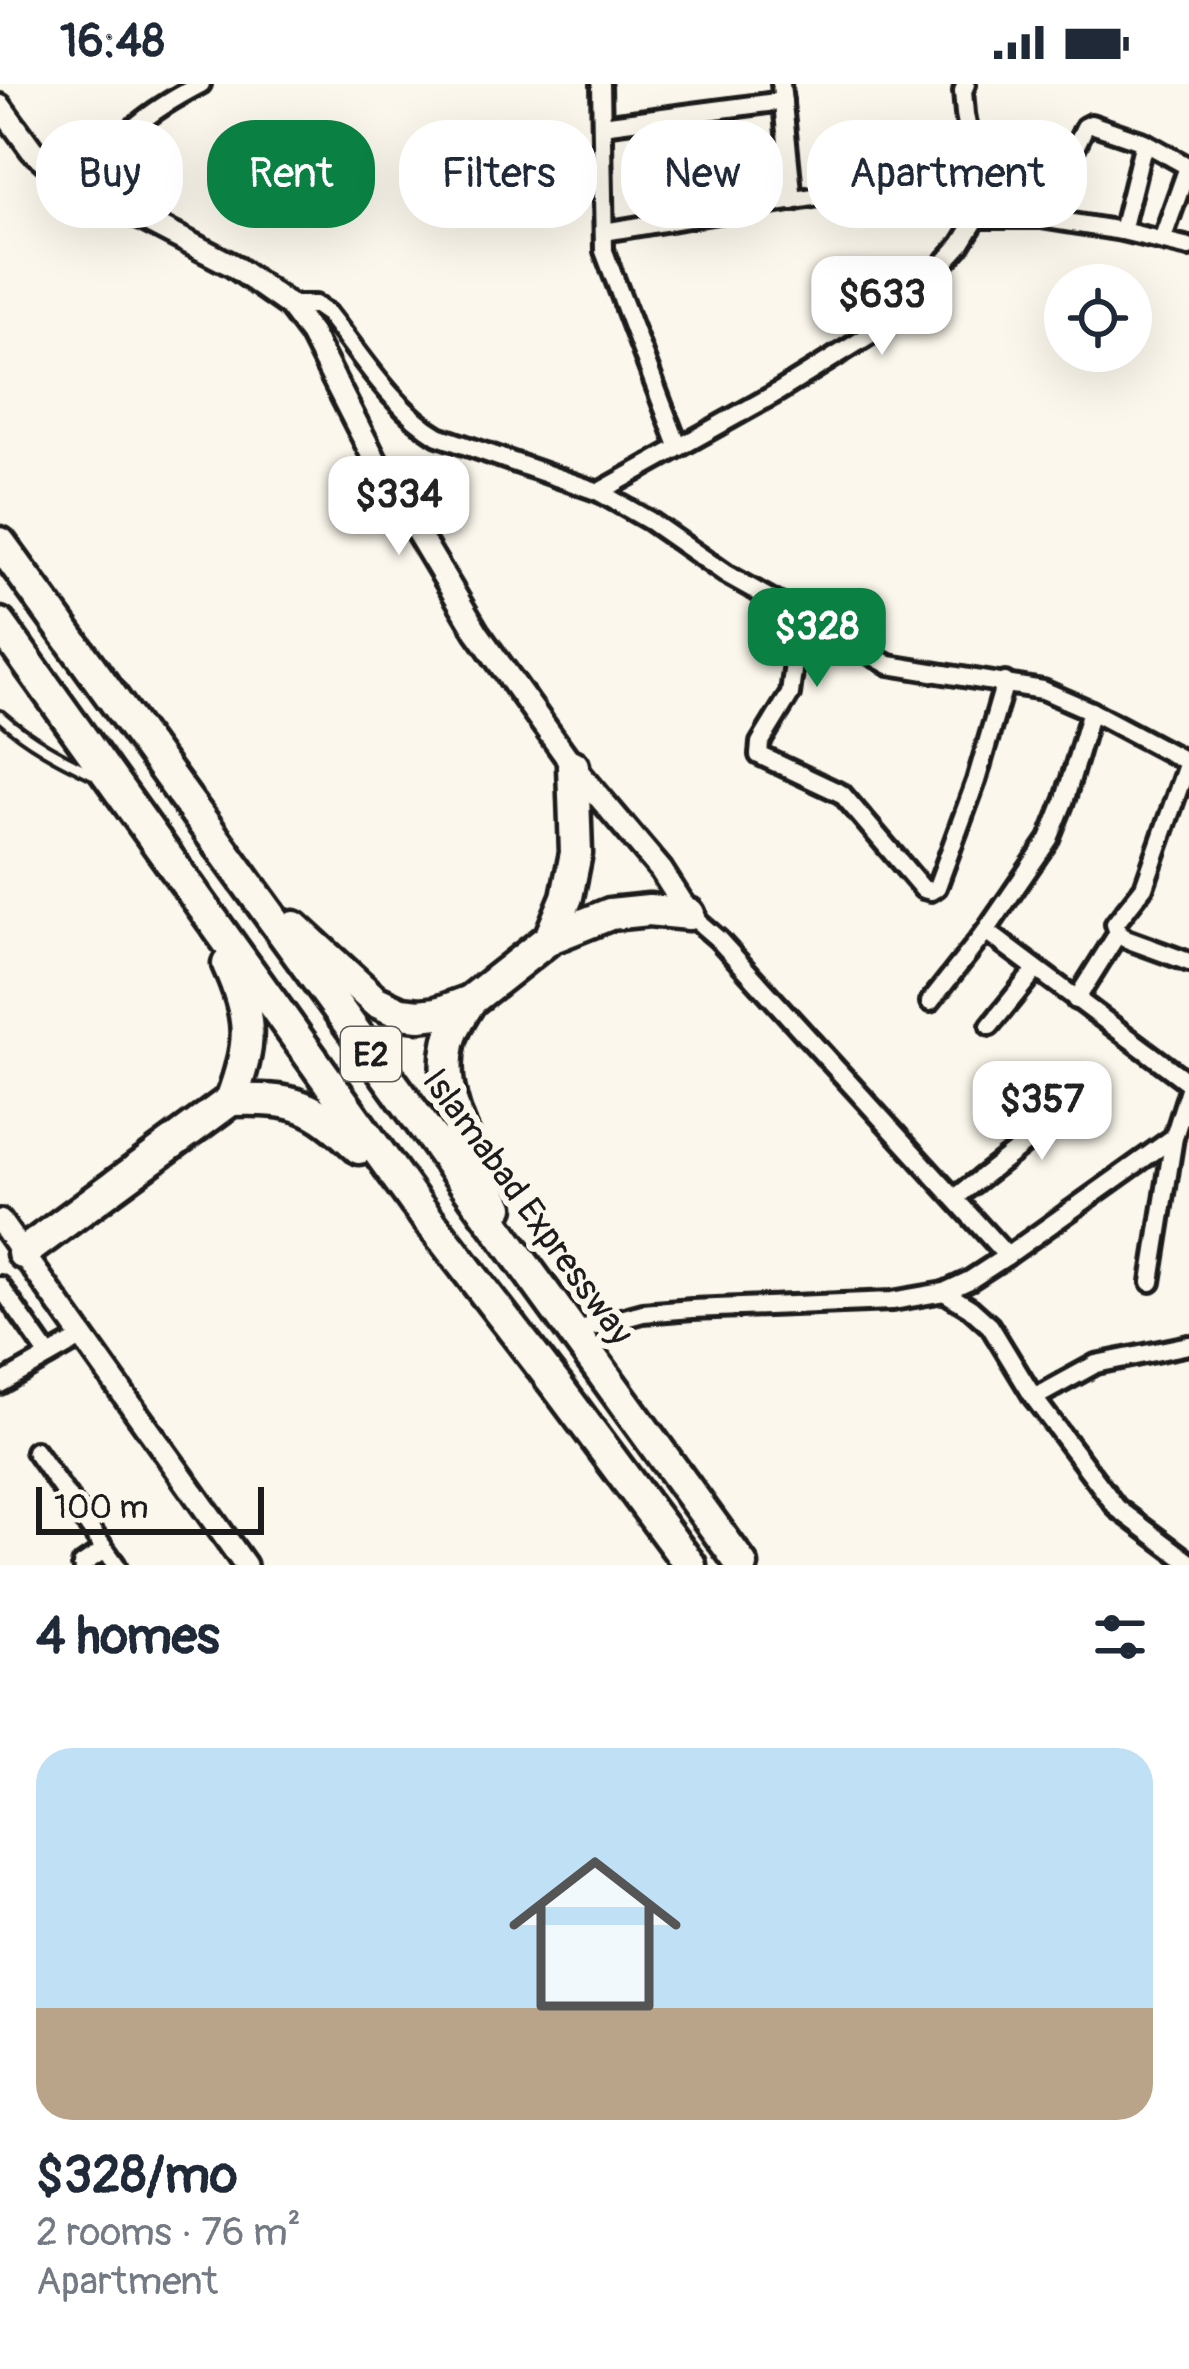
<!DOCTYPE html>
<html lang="en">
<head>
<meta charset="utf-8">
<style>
	:root { --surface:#fff; --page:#f2f2f3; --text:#1f2937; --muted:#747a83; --accent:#0b8043 }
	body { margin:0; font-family:Pangolin,sans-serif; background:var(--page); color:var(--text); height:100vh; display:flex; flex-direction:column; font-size:45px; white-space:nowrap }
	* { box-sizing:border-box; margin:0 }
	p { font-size:39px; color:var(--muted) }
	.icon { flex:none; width:66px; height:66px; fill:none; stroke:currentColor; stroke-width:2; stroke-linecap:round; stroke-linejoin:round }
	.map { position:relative; height:1481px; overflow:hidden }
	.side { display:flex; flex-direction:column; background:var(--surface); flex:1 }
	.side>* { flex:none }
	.guide { position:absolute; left:36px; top:36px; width:1119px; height:108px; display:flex; gap:24px }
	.fabs { position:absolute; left:1044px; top:180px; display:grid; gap:24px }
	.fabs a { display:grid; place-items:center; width:108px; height:108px; border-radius:50%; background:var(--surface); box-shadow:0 12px 48px #0002; font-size:60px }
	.scale { position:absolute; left:36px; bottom:30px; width:228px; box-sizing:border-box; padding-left:12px; border:6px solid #1c1c1c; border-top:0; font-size:33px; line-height:42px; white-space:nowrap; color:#1c1c1c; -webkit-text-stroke:9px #fbf7ec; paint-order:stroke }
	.price { position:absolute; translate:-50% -102px; padding:0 27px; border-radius:24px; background:#fff; color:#222; font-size:39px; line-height:78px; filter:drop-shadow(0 3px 6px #0008) }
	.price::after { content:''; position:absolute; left:50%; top:72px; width:36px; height:27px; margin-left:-18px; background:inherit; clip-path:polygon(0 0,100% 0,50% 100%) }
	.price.selected { background:var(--accent); color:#fff }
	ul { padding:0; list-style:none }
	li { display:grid; align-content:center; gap:24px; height:636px; padding:0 36px }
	li span { display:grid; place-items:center; height:372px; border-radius:36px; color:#555 }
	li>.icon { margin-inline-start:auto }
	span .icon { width:216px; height:216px; fill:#fffc; stroke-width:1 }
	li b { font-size:51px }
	h2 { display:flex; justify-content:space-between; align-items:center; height:144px; padding:0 36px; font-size:51px }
	.tag { padding:0 42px; border-radius:48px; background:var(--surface); box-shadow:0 12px 48px #0002; font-size:42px; line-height:108px }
	.tag.selected { background:var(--accent); color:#fff }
	.status { display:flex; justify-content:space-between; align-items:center; height:84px; padding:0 60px; background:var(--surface); direction:ltr }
	.status svg { height:33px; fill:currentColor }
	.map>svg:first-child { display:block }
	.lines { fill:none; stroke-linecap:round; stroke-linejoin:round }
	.lane-casing { stroke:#1c1c1c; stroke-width:16 }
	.street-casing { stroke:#1c1c1c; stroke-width:26 }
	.secondary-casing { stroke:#1c1c1c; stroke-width:30 }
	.highway-casing { stroke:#1c1c1c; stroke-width:39 }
	.lane { stroke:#fbf7ec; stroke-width:8 }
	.street { stroke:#fbf7ec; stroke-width:16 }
	.secondary { stroke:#fbf7ec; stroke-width:21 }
	.highway { stroke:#fbf7ec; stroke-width:30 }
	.labels { text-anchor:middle; stroke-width:12; stroke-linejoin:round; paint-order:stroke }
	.shield { fill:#fbf7ec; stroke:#5f5e5a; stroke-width:3 }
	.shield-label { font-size:33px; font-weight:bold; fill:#1c1c1c }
	.street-label { font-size:36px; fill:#1c1c1c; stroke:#fbf7ec }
</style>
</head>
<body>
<div class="status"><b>16:48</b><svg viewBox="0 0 49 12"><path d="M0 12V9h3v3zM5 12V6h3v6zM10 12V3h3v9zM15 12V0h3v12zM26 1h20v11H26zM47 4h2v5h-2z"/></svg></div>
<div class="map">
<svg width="1189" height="1481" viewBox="0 0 1189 1481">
	<rect width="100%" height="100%" fill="#fbf7ec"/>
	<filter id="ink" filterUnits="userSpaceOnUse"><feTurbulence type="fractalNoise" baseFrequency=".00833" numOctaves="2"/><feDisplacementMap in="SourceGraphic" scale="24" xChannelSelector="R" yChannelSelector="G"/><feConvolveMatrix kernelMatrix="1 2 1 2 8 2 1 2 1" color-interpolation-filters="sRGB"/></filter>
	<g filter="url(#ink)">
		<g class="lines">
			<defs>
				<path id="lane" d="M0,632C29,658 60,674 95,691"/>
				<g id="street">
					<path d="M601,0L604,167L678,362"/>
					<path d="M781,0L793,117"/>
					<path d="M602,41L783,17"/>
					<path d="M87,108C109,55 151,26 201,0"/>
					<path d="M977,134H1041L1122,147L1189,163"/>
					<path d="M1041,134L1085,43L1091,40L1144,58L1189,83"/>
					<path d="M1122,147L1144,58"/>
					<path d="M604,148L855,106"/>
					<path d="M1162,156L1188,83"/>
					<path d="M289,221H315L328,230C360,270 394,326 438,352L599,408L650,437L726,490L889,581L1043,606L1091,627L1189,679"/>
					<path d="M599,408L773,311L889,239L961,160L977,134L979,106L965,30L963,7L966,0"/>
					<path d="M800,533L790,610L760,659L759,671L842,710L923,805L931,807L937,803L976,697L1005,598"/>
					<path d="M689,830L718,855L1007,1172"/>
					<path d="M986,847L1189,999"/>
					<path d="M1118,849L1126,855L1189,878"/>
					<path d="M1076,916L1118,849L1115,840L1144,803L1188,678"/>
					<path d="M930,918L986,847L1049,755L1065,715L1091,627"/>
					<path d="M990,942L1036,885"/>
					<path d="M955,1114L1097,1003"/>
					<path d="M1151,1198L1174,1053"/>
					<path d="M0,1202L49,1272"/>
					<path d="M944,1208L970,1224L990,1242L1034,1314L1117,1424L1189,1478"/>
					<path d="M573,1248L643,1229L692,1225L892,1217L944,1208L970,1196L1007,1172L1174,1053L1189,1005"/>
					<path d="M0,1300L81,1254"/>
					<path d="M1034,1314L1096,1280L1189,1261"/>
					<path d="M35,1367L116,1481"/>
					<path d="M82,1481L104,1466"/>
				</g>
				<g id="secondary">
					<path d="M0,22L32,66L66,95L232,181L289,221L311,250L379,384L477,548L573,682L661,786L689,830"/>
					<path d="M0,1137L245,1481"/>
				</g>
				<g id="highway">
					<path d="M0,459L742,1481"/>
					<path d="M0,540L414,1117L559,1305L690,1481"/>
					<path d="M294,843L375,917L401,929L420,931L437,929L470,917L550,854L567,813L576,769L573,682"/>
					<path d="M550,854L610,830L649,826L689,830"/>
					<path d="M470,917C462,931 452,944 449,960C436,1018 476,1072 498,1123"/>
					<path d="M231,1016C295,1014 313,1020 359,1064"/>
					<path d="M23,1169L231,1016C252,960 253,935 228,880"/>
				</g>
			</defs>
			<use href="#lane" class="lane-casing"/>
			<use href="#street" class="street-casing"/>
			<use href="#secondary" class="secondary-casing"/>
			<use href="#highway" class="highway-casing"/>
			<use href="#lane" class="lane"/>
			<use href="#street" class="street"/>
			<use href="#secondary" class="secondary"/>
			<use href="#highway" class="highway"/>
		</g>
	</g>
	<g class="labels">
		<rect class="shield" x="341" y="943" width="60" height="54" rx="9"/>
		<g class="shield-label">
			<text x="371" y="982">E2</text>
		</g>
		<g class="street-label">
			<text transform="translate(529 1122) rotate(54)" y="13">Islamabad Expressway</text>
		</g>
	</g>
</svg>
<div class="fabs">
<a><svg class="icon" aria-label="locate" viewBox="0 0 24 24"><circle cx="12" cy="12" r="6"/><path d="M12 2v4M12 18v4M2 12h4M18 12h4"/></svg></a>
</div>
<div class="scale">100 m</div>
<b class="price" style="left:882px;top:274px">$633</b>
<b class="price" style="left:399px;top:474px">$334</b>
<b class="price selected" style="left:817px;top:606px">$328</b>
<b class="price" style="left:1042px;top:1079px">$357</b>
<div class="guide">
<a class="tag">Buy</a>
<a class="tag selected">Rent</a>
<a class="tag">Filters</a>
<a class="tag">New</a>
<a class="tag">Apartment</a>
</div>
</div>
<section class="side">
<h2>4 homes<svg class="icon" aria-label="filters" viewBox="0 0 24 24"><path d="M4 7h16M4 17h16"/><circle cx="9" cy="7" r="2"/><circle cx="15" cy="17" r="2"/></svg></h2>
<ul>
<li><span style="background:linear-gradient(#bfe0f5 70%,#b9a48a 0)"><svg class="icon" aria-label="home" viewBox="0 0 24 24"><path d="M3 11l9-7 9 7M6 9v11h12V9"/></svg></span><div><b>$328/mo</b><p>2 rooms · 76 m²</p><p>Apartment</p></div></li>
</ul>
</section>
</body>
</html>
